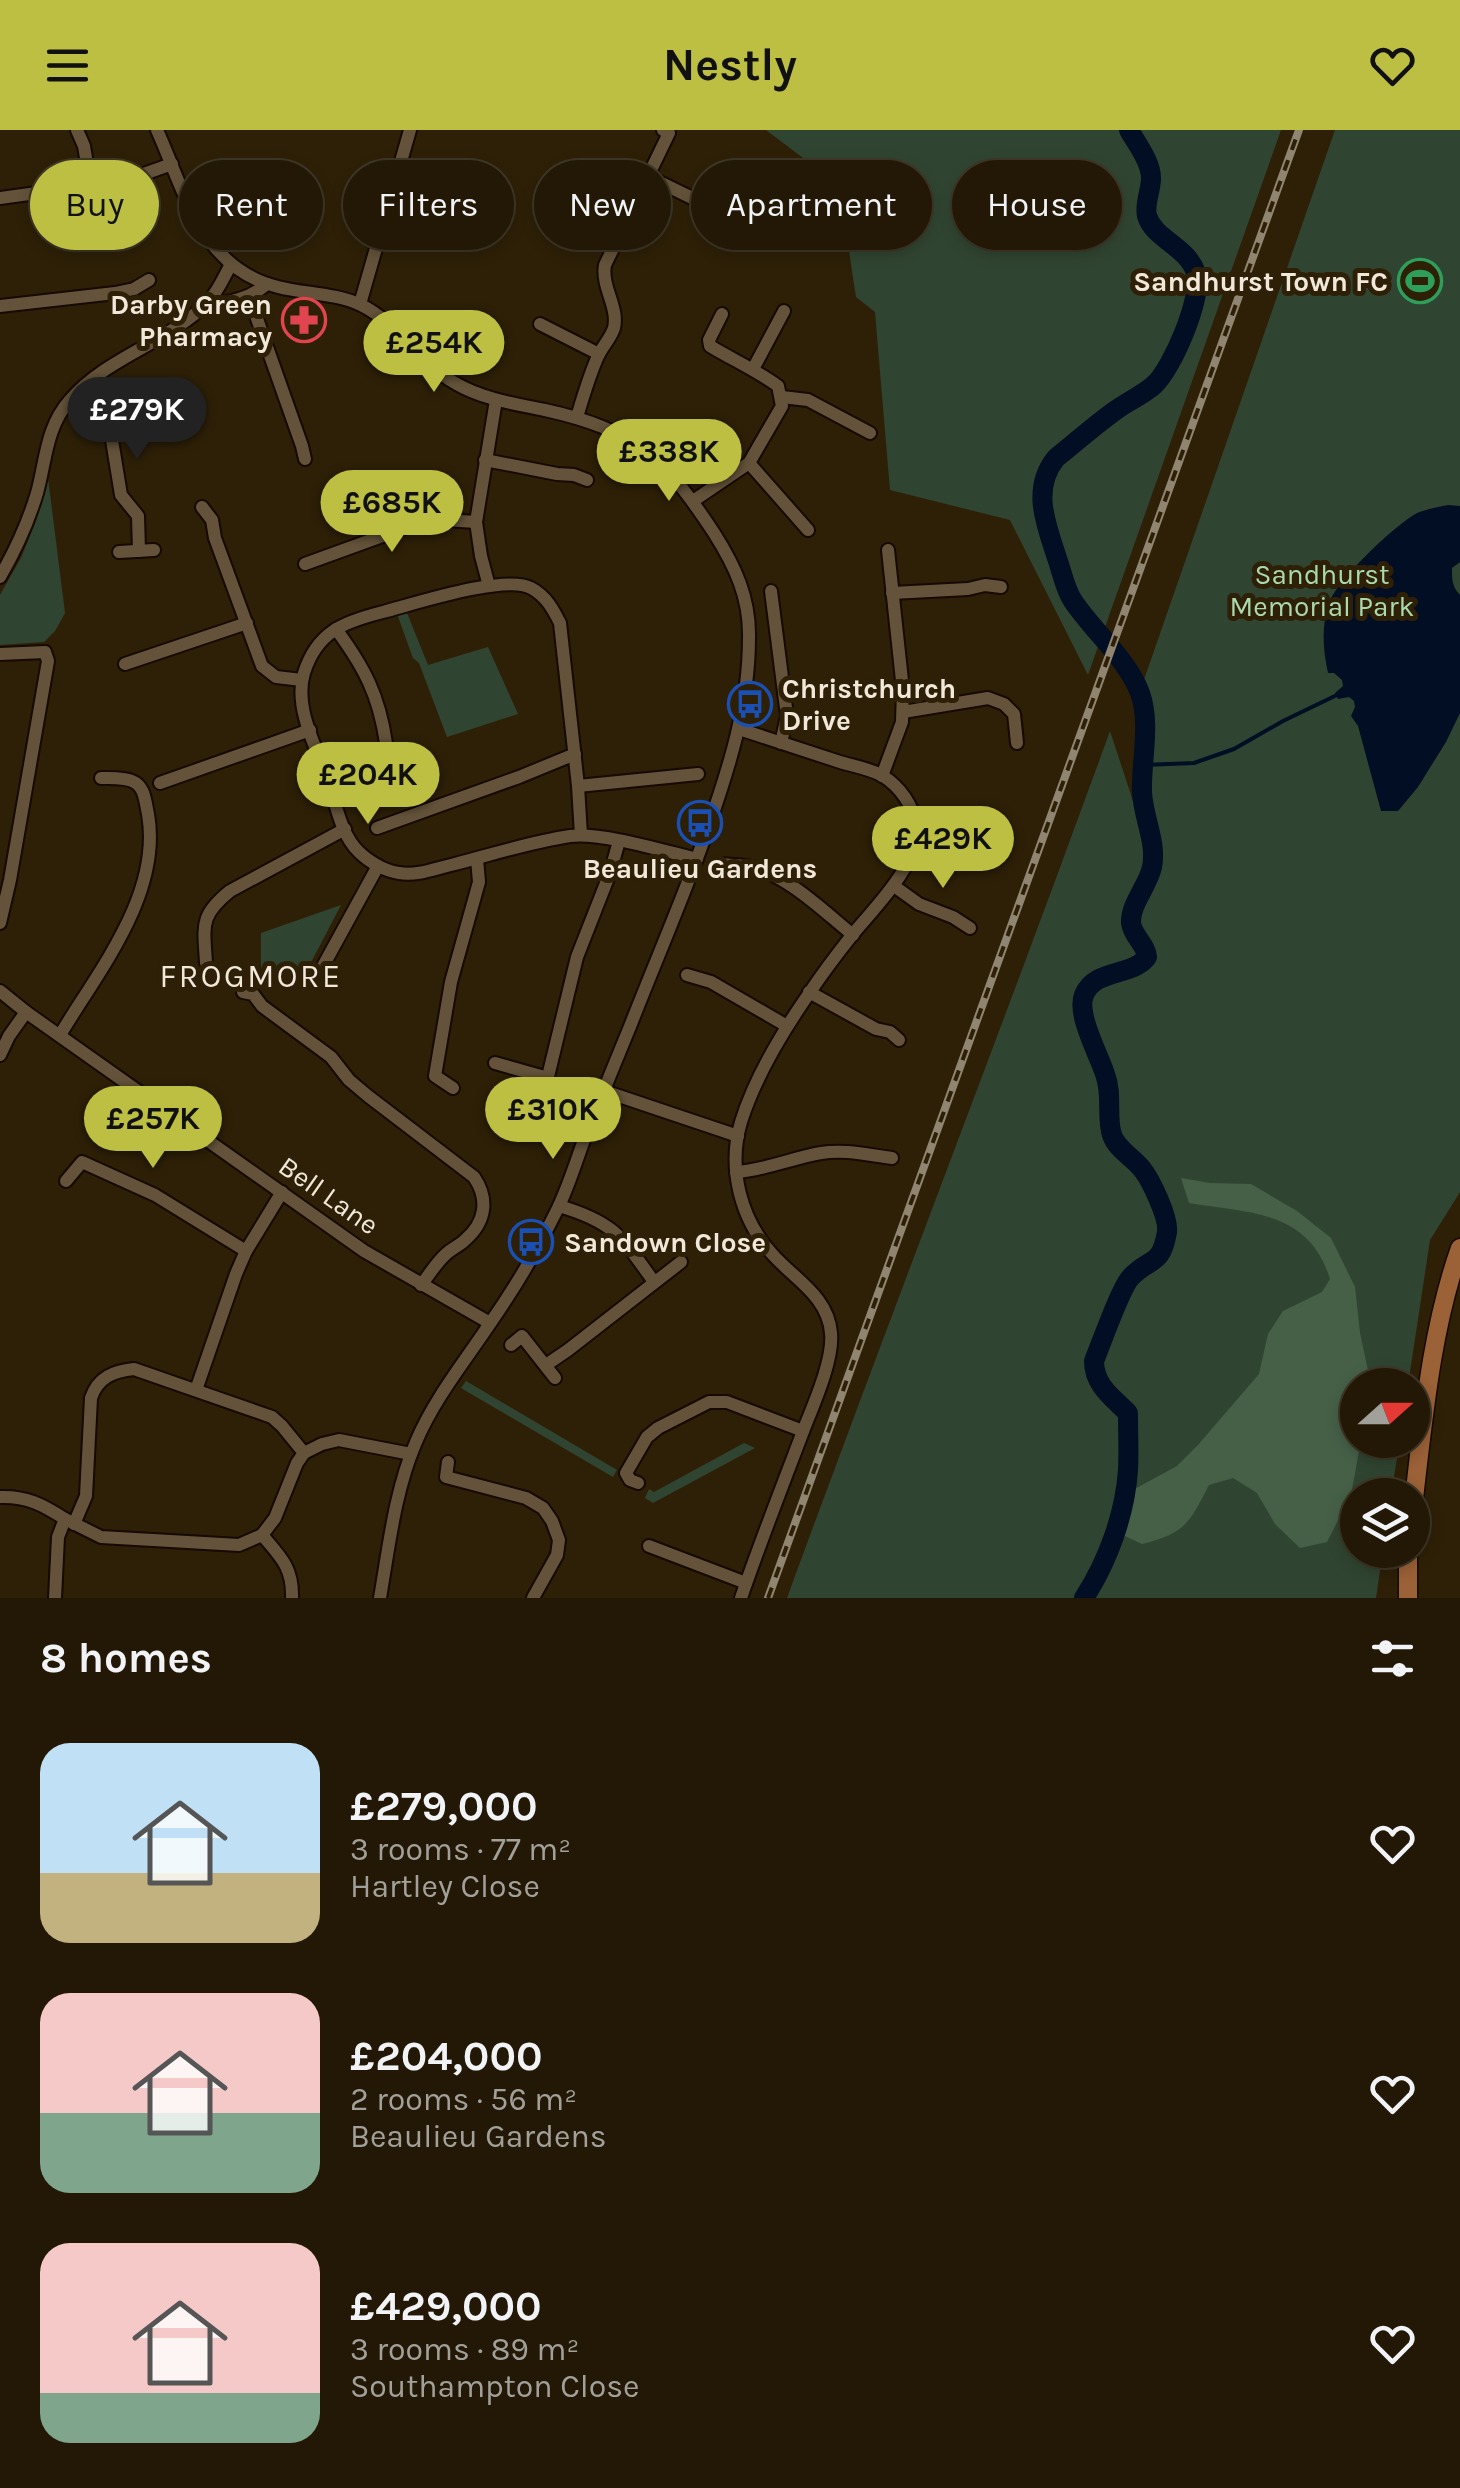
<!DOCTYPE html>
<html lang="en">
<head>
<meta charset="utf-8">
<style>
	:root { --surface:#221805; --page:#2a210f; --text:#f1f3f6; --muted:#a2a09a; --line:#3f3727; --accent:#bdbf43 }
	body { margin:0; font-family:Karla,sans-serif; background:var(--page); color:var(--text); height:100vh; display:flex; flex-direction:column; font-size:38px; white-space:nowrap }
	* { box-sizing:border-box; margin:0 }
	p { font-size:32px; color:var(--muted) }
	.icon { flex:none; width:55px; height:55px; fill:none; stroke:currentColor; stroke-width:2; stroke-linecap:round; stroke-linejoin:round }
	.map { position:relative; height:1468px; overflow:hidden }
	.panel { display:flex; flex-direction:column; background:var(--surface); flex:1 }
	.panel>* { flex:none }
	.hud { position:absolute; left:30px; top:30px; width:1400px; height:90px; display:flex; gap:20px }
	.needle { width:65px; rotate:69deg }
	.controls { position:absolute; left:1340px; top:1238px; display:grid; gap:20px }
	.controls a { display:grid; place-items:center; width:90px; height:90px; border-radius:50%; background:var(--surface); box-shadow:0 5px 15px #0003,0 0 0 2px var(--line); font-size:50px }
	.price { position:absolute; translate:-50% -85px; padding:0 22px; border-radius:35px; background:var(--accent); color:#111; font-size:32px; line-height:65px; filter:drop-shadow(0 2px 5px #0008) }
	.price::after { content:''; position:absolute; left:50%; top:60px; width:30px; height:22px; margin-left:-15px; background:inherit; clip-path:polygon(0 0,100% 0,50% 100%) }
	.price.selected { background:#222; color:#fff }
	ul { padding:0; list-style:none }
	li { display:flex; align-items:center; gap:30px; height:250px; padding:0 40px }
	li span { display:grid; place-items:center; flex:none; width:280px; height:200px; border-radius:30px; color:#555 }
	li>.icon { margin-inline-start:auto }
	span .icon { width:120px; height:120px; fill:#fffc; stroke-width:1 }
	li b { font-size:42px }
	h2 { display:flex; justify-content:space-between; align-items:center; height:120px; padding:0 40px; font-size:42px }
	.tag { padding:0 35px; border-radius:45px; background:var(--surface); box-shadow:0 5px 15px #0003,0 0 0 2px var(--line); font-size:35px; line-height:90px }
	.tag.selected { background:var(--accent); color:#111 }
	header { display:flex; justify-content:space-between; align-items:center; height:130px; padding:0 40px; background:var(--accent); color:#111; font-size:45px; font-weight:700 }
	.map>svg:first-child { display:block }
	.green { fill:#304531 }
	.forest { fill:#466048 }
	.water { fill:#010e23 }
	.lines { fill:none; stroke-linecap:round; stroke-linejoin:round }
	.stream { stroke:#010e23; stroke-width:4 }
	.river { stroke:#010e23; stroke-width:20 }
	.minor-casing { stroke:#160900; stroke-width:16 }
	.major-casing { stroke:#160900; stroke-width:21 }
	.minor { stroke:#64533a; stroke-width:12 }
	.major { stroke:#9b6137; stroke-width:18 }
	.rail-casing { stroke:#908571; stroke-width:8 }
	.rail { stroke:#2e2007; stroke-width:4; stroke-dasharray:11; stroke-linecap:butt }
	.labels { text-anchor:middle; stroke-width:10; stroke-linejoin:round; paint-order:stroke }
	.poi-label { font-size:28px; font-weight:bold; fill:#f1e8d9; stroke:#2e2007; text-anchor:end }
	.park-label { font-size:28px; fill:#a9d9ad; stroke:#2e2007 }
	.street-label { font-size:28px; fill:#f1e8d9; stroke:#2e2007 }
	.quarter-label { font-size:32px; letter-spacing:2.5px; fill:#f1e8d9; stroke:#2e2007 }
</style>
</head>
<body>
<header><svg class="icon" aria-label="menu" viewBox="0 0 24 24"><path d="M4 6h16M4 12h16M4 18h16"/></svg>Nestly<svg class="icon" aria-label="heart" viewBox="0 0 24 24"><path d="M12 20l-8-8c-3-5 5-10 8-4 3-6 11-1 8 4z"/></svg></header>
<div class="map">
<svg width="1460" height="1468" viewBox="0 0 1460 1468">
	<rect width="100%" height="100%" fill="#2e2007"/>
	<g class="green">
		<path d="M766,0H1281L1088,545L1010,390L890,360L875,182L856,167L839,55Z"/>
		<path d="M1335,0H1460V1062L1430,1110L1408,1255H1358V1310H1400L1391,1365H1358V1420H1383L1376,1468H787C893,1178 1005,891 1110,601L1133,671L1148,584L1138,567Z"/>
		<path d="M48,348L65,483L55,501L44,512L0,515V465L21,428L36,391Z"/>
		<path d="M405,478L428,535L488,517L518,584L447,607L419,533L413,528L396,481Z"/>
		<path d="M341,775L307,840L261,841V803Z"/>
		<path d="M466,1251L617,1340L613,1347L461,1258Z"/>
		<path d="M744,1313L755,1318L653,1373L645,1368L649,1359L654,1362Z"/>
	</g>
	<path class="forest" d="M1181,1048L1210,1053L1251,1054L1297,1081L1331,1108L1355,1157L1360,1203L1370,1250L1369,1255H1358V1310H1361L1351,1365L1327,1412L1300,1418L1275,1394L1257,1363L1233,1348L1209,1355C1189,1393 1186,1403 1142,1414L1125,1406L1104,1417L1120,1367L1177,1336L1198,1315L1259,1244L1268,1204L1283,1181L1322,1162L1330,1149C1309,1080 1249,1083 1189,1073Z"/>
	<path class="water" d="M1448,375L1460,376V432L1452,438C1452,450 1452,457 1460,465V583L1446,612L1418,657L1398,681H1381L1358,596L1351,586L1355,577L1354,571L1349,567L1338,569L1335,563L1343,556L1342,550L1334,543H1328C1323,520 1321,496 1329,473C1338,449 1395,395 1417,383C1427,379 1438,377 1448,375Z"/>
	<g class="lines">
		<path class="stream" d="M1143,635L1194,633L1234,619L1283,591L1339,564"/>
		<path class="river" d="M1084,1468C1108,1431 1125,1384 1128,1340C1129,1321 1128,1302 1128,1283C1112,1267 1094,1255 1094,1231C1101,1214 1121,1157 1131,1147C1150,1127 1161,1137 1167,1102C1169,1088 1151,1050 1142,1039C1133,1027 1117,1020 1112,1005C1106,987 1113,965 1105,944C1099,925 1076,884 1084,865C1095,838 1132,847 1147,827C1146,814 1133,807 1131,793C1130,774 1148,756 1152,737C1157,712 1143,687 1142,662C1141,630 1151,594 1140,563C1128,530 1093,501 1073,471C1065,459 1062,442 1057,428C1046,394 1031,359 1056,328C1076,312 1095,295 1116,280C1128,271 1143,265 1154,255C1172,239 1203,167 1196,143C1188,117 1154,109 1147,86C1144,74 1151,61 1151,48C1151,32 1137,14 1129,0"/>
		<defs>
			<g id="minor">
				<path d="M77,0L84,16L91,57"/>
				<path d="M157,0C185,62 202,139 278,157C305,164 335,163 361,175C398,193 419,233 455,253C482,269 515,274 545,280C635,300 664,327 714,403C735,436 750,468 749,508C749,576 729,638 707,701C684,766 656,830 631,894C617,929 602,964 588,999C578,1025 570,1053 558,1078C539,1117 516,1156 491,1192C465,1231 434,1269 416,1312C395,1360 389,1416 380,1468"/>
				<path d="M649,47L764,103"/>
				<path d="M0,68L124,51L172,34"/>
				<path d="M559,71L622,100"/>
				<path d="M249,166L302,316L305,329"/>
				<path d="M206,174C227,174 251,168 267,154"/>
				<path d="M360,174L410,0"/>
				<path d="M0,176L115,163L134,159L149,150"/>
				<path d="M540,194L599,224"/>
				<path d="M753,239L784,181"/>
				<path d="M86,255L110,298L121,365L138,386L139,421"/>
				<path d="M782,267L808,270L870,303"/>
				<path d="M577,287C583,267 589,246 598,226C602,217 611,208 614,198C619,177 601,157 605,135L669,3L663,0"/>
				<path d="M485,330L557,344L574,345L587,350"/>
				<path d="M749,333L808,400"/>
				<path d="M693,371L749,333L782,276L778,256C756,240 733,230 710,216L709,210L722,184"/>
				<path d="M202,377L212,390L215,408L262,536L276,547L302,550"/>
				<path d="M119,422L154,420"/>
				<path d="M305,434L429,389L476,392"/>
				<path d="M0,447C15,421 28,393 37,363C46,330 46,297 70,270C107,227 167,213 207,173C218,162 224,147 231,134"/>
				<path d="M489,456L481,426L476,392L496,270"/>
				<path d="M771,461L787,586L781,613"/>
				<path d="M892,463L968,459L985,455L1001,457"/>
				<path d="M336,499C364,537 379,565 386,613"/>
				<path d="M0,524L45,522L48,531L10,750L0,793"/>
				<path d="M125,534L247,493"/>
				<path d="M903,582L988,568L1004,574L1014,584L1017,613"/>
				<path d="M739,599C772,610 806,621 840,632C853,636 871,639 883,646C900,657 913,675 916,695C921,733 875,777 853,804C837,824 822,844 808,865C781,904 755,947 741,992C727,1039 741,1091 774,1126C796,1150 828,1167 831,1203C834,1230 812,1278 802,1304C781,1359 760,1413 741,1468"/>
				<path d="M882,646L902,592L903,560L888,420"/>
				<path d="M160,653L310,600"/>
				<path d="M578,656L698,644"/>
				<path d="M377,698L519,647L575,624"/>
				<path d="M581,705L578,656L560,493C553,479 546,466 531,458C505,444 414,474 383,482C343,492 317,502 304,543C294,576 315,616 327,646C335,670 340,704 359,722C369,732 385,741 399,743C417,746 434,739 451,735C490,725 530,712 570,706C602,702 664,721 697,729"/>
				<path d="M719,734C730,735 742,735 752,737C791,748 822,780 853,805"/>
				<path d="M894,756L919,774L953,787L970,798"/>
				<path d="M206,833C204,796 199,786 230,761L345,699"/>
				<path d="M322,838L378,736"/>
				<path d="M687,845L711,852L787,896"/>
				<path d="M0,861L26,882L364,1121L490,1193"/>
				<path d="M243,862L253,864L262,876L331,927L349,950L368,966L474,1047C489,1069 486,1092 465,1110C459,1116 451,1119 446,1124C436,1133 429,1145 421,1155"/>
				<path d="M809,862L876,899L890,902L899,910"/>
				<path d="M60,905C99,840 162,764 148,684C145,671 145,656 132,651C123,647 110,648 101,648"/>
				<path d="M0,925L9,906L26,882"/>
				<path d="M495,933L548,948"/>
				<path d="M453,958L435,946L451,852L479,752L477,729"/>
				<path d="M604,961L738,1006"/>
				<path d="M544,963L577,827L610,743L619,711"/>
				<path d="M736,1042C766,1040 792,1028 821,1023C845,1019 868,1025 892,1028"/>
				<path d="M66,1051L82,1032L155,1065L246,1121"/>
				<path d="M559,1076C614,1092 622,1107 654,1152"/>
				<path d="M511,1215L522,1206L555,1248"/>
				<path d="M546,1235L568,1220L681,1132"/>
				<path d="M196,1260L236,1144L246,1121L282,1062"/>
				<path d="M448,1332L446,1347L526,1368L543,1378L552,1391L559,1410L557,1425L533,1468"/>
				<path d="M638,1353L630,1350L626,1343L647,1307L658,1298L709,1272H727L803,1301"/>
				<path d="M0,1367C27,1366 43,1375 65,1389"/>
				<path d="M74,1394L86,1366L91,1268C98,1247 114,1241 134,1239L272,1287L282,1296L304,1323"/>
				<path d="M262,1405C281,1427 293,1438 292,1468"/>
				<path d="M649,1416L746,1453"/>
				<path d="M55,1468L58,1407L65,1389L101,1407L239,1415L262,1405L275,1388L297,1333L304,1323L322,1314L339,1310L411,1324"/>
			</g>
			<g id="major">
				<path d="M1412,1385C1423,1295 1430,1203 1460,1118"/>
				<path d="M1408,1468V1420"/>
			</g>
		</defs>
		<use href="#minor" class="minor-casing"/>
		<use href="#major" class="major-casing"/>
		<use href="#minor" class="minor"/>
		<use href="#major" class="major"/>
		<defs>
			<path id="rail" d="M768,1468L1299,0"/>
		</defs>
		<use href="#rail" class="rail-casing"/>
		<use href="#rail" class="rail"/>
	</g>
	<defs>
		<symbol id="stadium-ring" viewBox="-11 -11 22 22"><circle r="9.5" fill="#2e2007" stroke="#2e9e5b" stroke-width="1.5"/><path d="M0-5a6.5 5 0 1 0 0 10a6.5 5 0 1 0 0-10ZM-3.5-1.8h7v3.6h-7Z" fill="#2e9e5b"/></symbol>
		<symbol id="pharmacy-ring" viewBox="-11 -11 22 22"><circle r="9.5" fill="#2e2007" stroke="#e0444e" stroke-width="1.5"/><path d="M-2-6h4v4h4v4h-4v4h-4v-4h-4v-4h4Z" fill="#e0444e"/></symbol>
		<symbol id="bus-ring" viewBox="-11 -11 22 22"><circle r="9.5" fill="#2e2007" stroke="#1a4fb4" stroke-width="1.5"/><path d="M-5-6H5V4H4V6H2V4H-2V6H-4V4H-5ZM-3.5-4V0h7V-4ZM-3.5 1.2v1.5H-2V1.2ZM2 1.2v1.5H3.5V1.2Z" fill="#1a4fb4"/></symbol>
	</defs>
	<g fill-rule="evenodd">
		<use href="#stadium-ring" x="1395" y="126" width="50" height="50"/>
		<use href="#pharmacy-ring" x="279" y="165" width="50" height="50"/>
		<use href="#bus-ring" x="725" y="549" width="50" height="50"/>
		<use href="#bus-ring" x="675" y="668" width="50" height="50"/>
		<use href="#bus-ring" x="506" y="1087" width="50" height="50"/>
	</g>
	<g class="labels">
		<g class="poi-label">
			<text x="1388" y="161">Sandhurst Town FC</text>
			<text x="272" y="184">Darby Green<tspan x="272" dy="32">Pharmacy</tspan></text>
			<text x="782" y="568" text-anchor="start">Christchurch<tspan x="782" dy="32">Drive</tspan></text>
			<text x="700" y="748" text-anchor="middle">Beaulieu Gardens</text>
			<text x="564" y="1122" text-anchor="start">Sandown Close</text>
		</g>
		<g class="park-label">
			<text x="1322" y="454">Sandhurst<tspan x="1322" dy="32">Memorial Park</tspan></text>
		</g>
		<g class="street-label">
			<text transform="translate(329 1065) rotate(35)" y="10">Bell Lane</text>
		</g>
		<g class="quarter-label">
			<text x="251" y="857">FROGMORE</text>
		</g>
	</g>
</svg>
<div class="controls">
<a><svg class="needle" viewBox="-14 -14 28 28"><path d="M0-13l5 13h-10z" fill="#e53935"/><path d="M0 13l5-13h-10z" fill="#a2a09a"/></svg></a>
<a><svg class="icon" aria-label="layers" viewBox="0 0 24 24"><path d="M12 4l9 5-9 5-9-5zM3 14l9 5 9-5"/></svg></a>
</div>
<b class="price" style="left:434px;top:265px">£254K</b>
<b class="price selected" style="left:137px;top:332px">£279K</b>
<b class="price" style="left:669px;top:374px">£338K</b>
<b class="price" style="left:392px;top:425px">£685K</b>
<b class="price" style="left:368px;top:697px">£204K</b>
<b class="price" style="left:943px;top:761px">£429K</b>
<b class="price" style="left:553px;top:1032px">£310K</b>
<b class="price" style="left:153px;top:1041px">£257K</b>
<div class="hud">
<a class="tag selected">Buy</a>
<a class="tag">Rent</a>
<a class="tag">Filters</a>
<a class="tag">New</a>
<a class="tag">Apartment</a>
<a class="tag">House</a>
</div>
</div>
<section class="panel">
<h2>8 homes<svg class="icon" aria-label="filters" viewBox="0 0 24 24"><path d="M4 7h16M4 17h16"/><circle cx="9" cy="7" r="2"/><circle cx="15" cy="17" r="2"/></svg></h2>
<ul>
<li><span style="background:linear-gradient(#bfe0f5 65%,#c2b280 0)"><svg class="icon" aria-label="home" viewBox="0 0 24 24"><path d="M3 11l9-7 9 7M6 9v11h12V9"/></svg></span><div><b>£279,000</b><p>3 rooms · 77 m²</p><p>Hartley Close</p></div><svg class="icon" aria-label="heart" viewBox="0 0 24 24"><path d="M12 20l-8-8c-3-5 5-10 8-4 3-6 11-1 8 4z"/></svg></li>
<li><span style="background:linear-gradient(#f6c9c9 60%,#7fa58c 0)"><svg class="icon" aria-label="home" viewBox="0 0 24 24"><path d="M3 11l9-7 9 7M6 9v11h12V9"/></svg></span><div><b>£204,000</b><p>2 rooms · 56 m²</p><p>Beaulieu Gardens</p></div><svg class="icon" aria-label="heart" viewBox="0 0 24 24"><path d="M12 20l-8-8c-3-5 5-10 8-4 3-6 11-1 8 4z"/></svg></li>
<li><span style="background:linear-gradient(#f6c9c9 75%,#7fa58c 0)"><svg class="icon" aria-label="home" viewBox="0 0 24 24"><path d="M3 11l9-7 9 7M6 9v11h12V9"/></svg></span><div><b>£429,000</b><p>3 rooms · 89 m²</p><p>Southampton Close</p></div><svg class="icon" aria-label="heart" viewBox="0 0 24 24"><path d="M12 20l-8-8c-3-5 5-10 8-4 3-6 11-1 8 4z"/></svg></li>
</ul>
</section>
</body>
</html>
